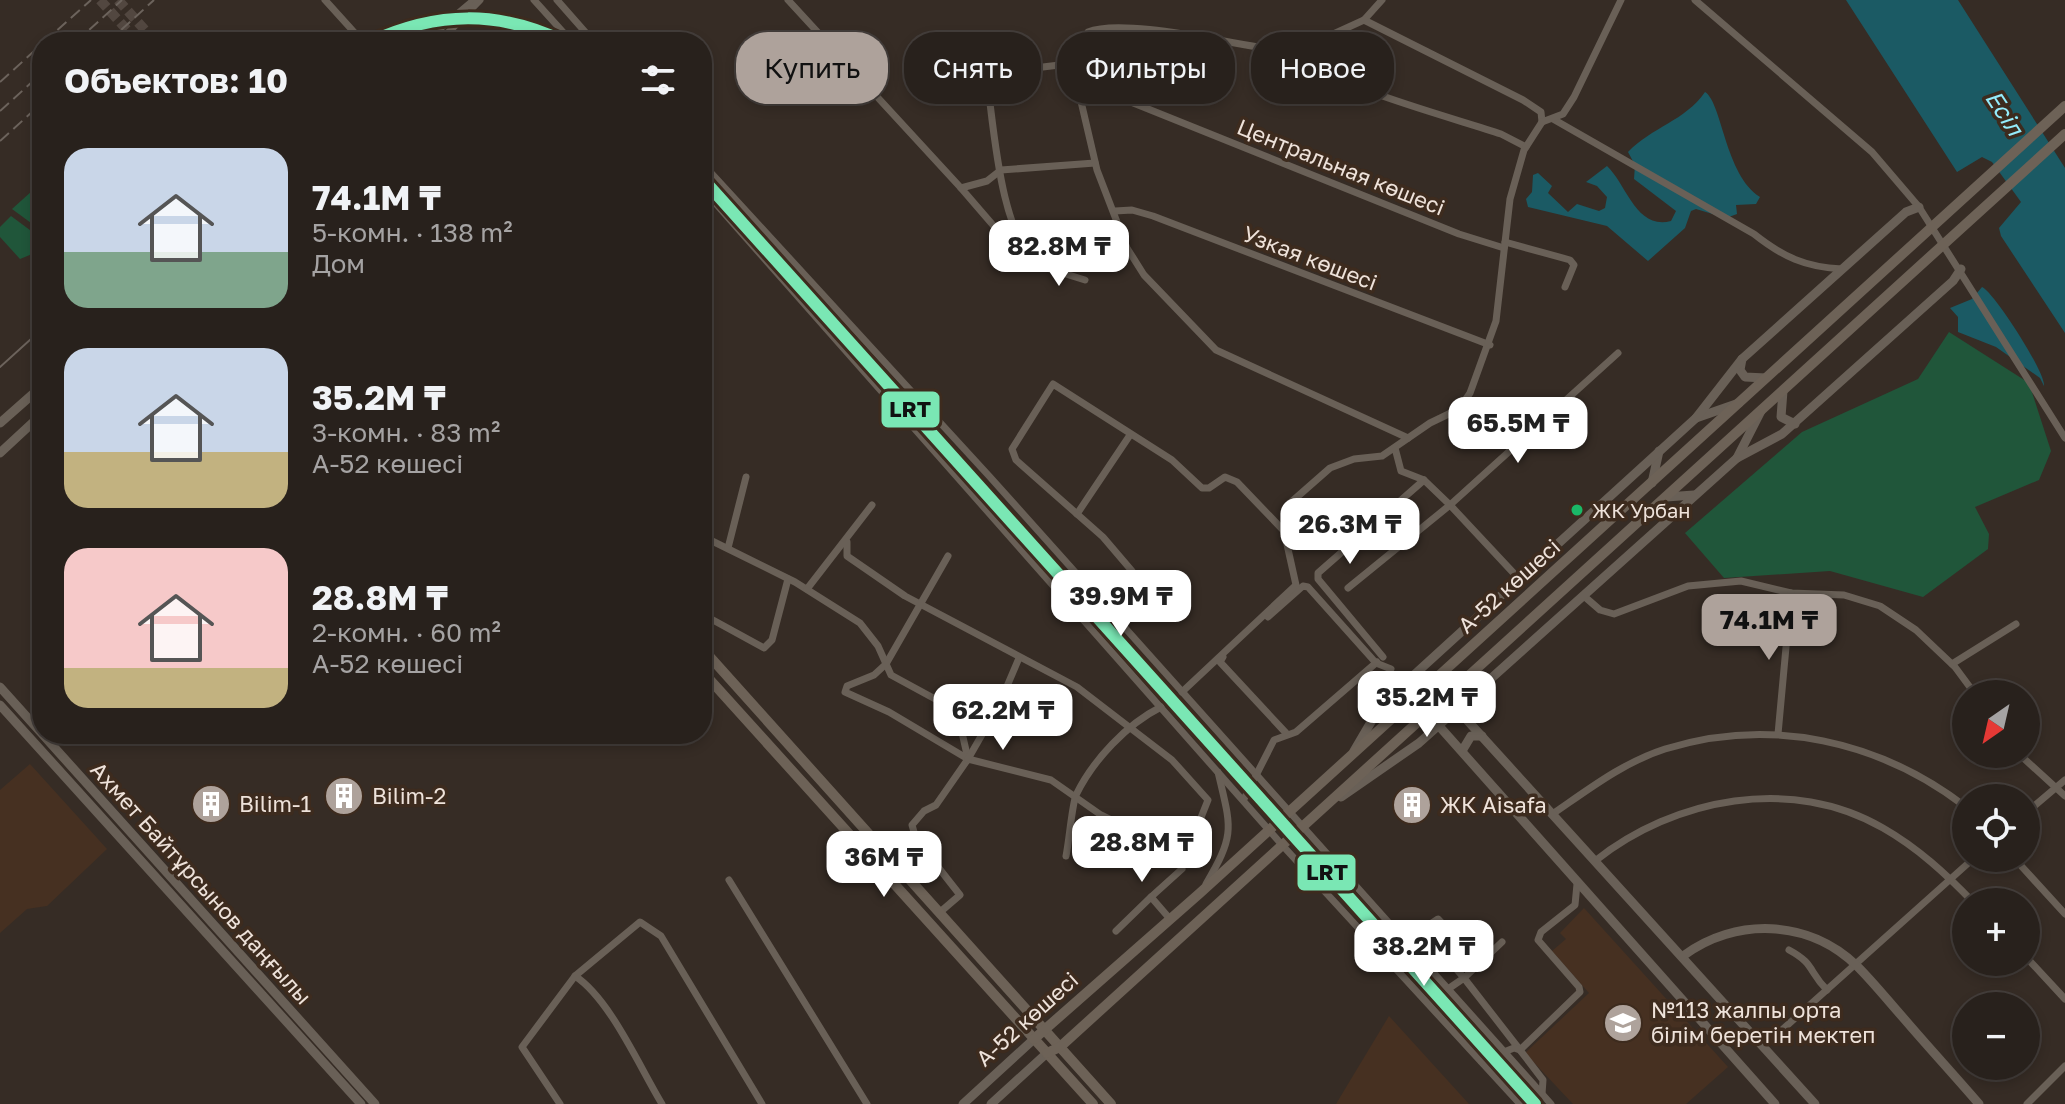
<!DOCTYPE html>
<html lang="ru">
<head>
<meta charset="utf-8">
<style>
	:root { --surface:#28211c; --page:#342e29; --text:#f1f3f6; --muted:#a5a3a3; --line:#443e3b; --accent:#aea29b }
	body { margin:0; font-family:"Golos Text",sans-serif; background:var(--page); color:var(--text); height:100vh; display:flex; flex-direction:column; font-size:30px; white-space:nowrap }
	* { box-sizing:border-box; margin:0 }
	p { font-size:26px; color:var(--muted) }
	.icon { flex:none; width:44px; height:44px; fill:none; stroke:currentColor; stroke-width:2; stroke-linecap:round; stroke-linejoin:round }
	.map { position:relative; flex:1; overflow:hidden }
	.sheet { position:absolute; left:32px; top:32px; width:680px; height:712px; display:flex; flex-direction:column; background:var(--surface); border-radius:32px; box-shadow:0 4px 12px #0003,0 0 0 2px var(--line) }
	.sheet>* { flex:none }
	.banner { position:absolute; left:736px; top:32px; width:760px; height:72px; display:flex; gap:16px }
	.needle { width:52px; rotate:214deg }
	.buttons { position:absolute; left:1952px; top:680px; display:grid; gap:16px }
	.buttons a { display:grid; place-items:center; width:88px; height:88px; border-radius:50%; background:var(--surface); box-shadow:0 4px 12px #0003,0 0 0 2px var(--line); font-size:40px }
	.price { position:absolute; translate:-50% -68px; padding:0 18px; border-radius:16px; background:#fff; color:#222; font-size:26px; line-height:52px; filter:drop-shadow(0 2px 4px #0008) }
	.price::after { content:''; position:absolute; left:50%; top:48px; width:24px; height:18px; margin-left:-12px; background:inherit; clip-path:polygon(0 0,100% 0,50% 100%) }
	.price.active { background:var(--accent); color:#111 }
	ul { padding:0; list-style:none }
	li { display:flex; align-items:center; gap:24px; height:200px; padding:0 32px }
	li span { display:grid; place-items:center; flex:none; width:224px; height:160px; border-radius:24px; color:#555 }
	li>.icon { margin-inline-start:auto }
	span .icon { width:96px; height:96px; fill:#fffc; stroke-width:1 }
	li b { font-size:34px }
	h2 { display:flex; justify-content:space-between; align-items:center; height:96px; padding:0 32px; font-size:34px }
	.tag { padding:0 28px; border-radius:32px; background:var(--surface); box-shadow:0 4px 12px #0003,0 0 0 2px var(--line); font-size:28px; line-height:72px }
	.tag.active { background:var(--accent); color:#111 }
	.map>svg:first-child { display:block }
	.built { fill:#463021 }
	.green { fill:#20563a }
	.water { fill:#1b5a64 }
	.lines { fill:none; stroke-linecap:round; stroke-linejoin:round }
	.secondary-tunnel { stroke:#524740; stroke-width:10; stroke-dasharray:10 5; stroke-linecap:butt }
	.minor { stroke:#696057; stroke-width:7 }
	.tertiary { stroke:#696057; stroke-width:9 }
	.secondary { stroke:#6d6257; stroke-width:10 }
	.tram { stroke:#6c635c; stroke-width:2 }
	.rail { stroke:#6c635c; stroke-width:2; stroke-dasharray:12 6; stroke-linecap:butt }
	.rail-1-casing { stroke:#3d2b1e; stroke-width:18 }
	.rail-1 { stroke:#7ae7b4; stroke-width:12 }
	.bus-dot { fill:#1ab867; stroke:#3d2b1e; stroke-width:3 }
	.labels { text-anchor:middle; stroke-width:7; stroke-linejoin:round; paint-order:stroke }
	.bus-label { font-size:20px; fill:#eee2da; stroke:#3d2b1e; text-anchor:start }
	.street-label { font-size:22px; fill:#eee2da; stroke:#3d2b1e }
	.poi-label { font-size:22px; fill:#eee2da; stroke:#3d2b1e; text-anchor:start }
	.water-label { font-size:24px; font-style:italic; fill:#94ecfc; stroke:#3d2b1e }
	.line-badge { stroke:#3d2b1e; stroke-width:3 }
	.pale-badge-label { font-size:22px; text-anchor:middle; font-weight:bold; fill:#111 }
</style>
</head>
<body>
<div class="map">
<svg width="2065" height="1104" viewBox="0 0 2065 1104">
	<rect width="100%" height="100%" fill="#362c25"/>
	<g class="built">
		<path d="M30,764L107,849L47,906L27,909L0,933V790Z"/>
		<path d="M1584,908L1728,1067L1686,1104H1573L1525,1053L1589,993L1552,951L1566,939L1560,933Z"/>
		<path d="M1389,1016L1469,1104H1336Z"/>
	</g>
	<g class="green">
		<path d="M42,182V231L12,209Z"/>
		<path d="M11,216L42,239V250L20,259L0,237V227Z"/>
		<path d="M1949,332L2029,383L2051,451L2039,480L1975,507L1989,534L1988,549L1923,597L1830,571L1724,578L1685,533L1802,432L1918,379Z"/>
	</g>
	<g class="water">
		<path d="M1846,0H1958L2065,168V333L2001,236L1999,228L2021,202L1992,162L1982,157L1957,172Z"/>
		<path d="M1705,92C1722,102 1725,175 1760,197L1756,204L1736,205L1737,214L1726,218L1696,209L1691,211L1685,228L1648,261L1607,226L1528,207L1526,199L1532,192L1533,175L1538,173L1552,186L1548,193L1568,212L1577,204L1599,211L1605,208L1607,197L1597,186L1586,182L1607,166C1627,185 1636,230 1671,221L1676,211L1634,179L1635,165L1628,152C1652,127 1685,121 1705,92Z"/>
		<path d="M1982,287C1994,292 2046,373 2044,386L2040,378L1996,347L1958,332V317L1950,308L1972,299Z"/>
	</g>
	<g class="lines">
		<g class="secondary-tunnel">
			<path d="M100,0L138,42"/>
			<path d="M118,0L153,39"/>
		</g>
		<g class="minor">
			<path d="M325,0L363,42"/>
			<path d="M534,0L572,42"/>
			<path d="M557,0L594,42"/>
			<path d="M788,0L961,188"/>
			<path d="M1695,0L1872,152L1919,207L2065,438"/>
			<path d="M1364,20L1382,0"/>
			<path d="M424,42L474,0"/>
			<path d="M439,42L480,0"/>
			<path d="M1294,52L1364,20L1523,100L1541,112L1542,122"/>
			<path d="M1076,80L1459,234L1504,248"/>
			<path d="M1553,119L1754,234C1783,257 1805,267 1842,269"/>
			<path d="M702,163L990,477L1551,1104"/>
			<path d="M702,188L1283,846L1520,1104"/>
			<path d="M1115,211L1132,210L1153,216L1490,345"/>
			<path d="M1505,242L1570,260L1574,265L1565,287"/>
			<path d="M1038,264C1000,234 994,127 987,80L1018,70L1076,63"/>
			<path d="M1085,280L1024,261L961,188L987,181L1001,170L1095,163"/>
			<path d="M1408,438L1216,350L1144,275L1127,248L1097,170L1076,80V63L1088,32C1126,16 1249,49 1294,52C1329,86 1451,117 1501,134L1526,147"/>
			<path d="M1077,514L1130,435"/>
			<path d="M702,536L795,582L860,623L878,646L891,675L948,706L960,724L968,759"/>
			<path d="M847,542V556L905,596L1077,687L1172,760L1208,800L1190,845L1180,854L1101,815L1051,780L968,759L936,805L924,811L912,825L916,839L960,895L939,913"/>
			<path d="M728,548L746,477"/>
			<path d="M948,556L886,664L874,675L847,686L845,692L889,712L968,759"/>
			<path d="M1132,571L1103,537L1016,460L1012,449L1053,384L1172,460L1202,488H1209L1225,477L1237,482L1284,531"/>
			<path d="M702,574L711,541"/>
			<path d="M1521,581L1450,505L1618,353"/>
			<path d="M1348,588L1450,505L1424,480L1401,471L1395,448"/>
			<path d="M807,589L872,505"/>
			<path d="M1585,597L1600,610L1614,614L1688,586L1741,581L1791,593L1844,595L1880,606L1916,630L1955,667L1975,694"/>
			<path d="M702,614L764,648L772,640L788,579"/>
			<path d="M1268,617L1303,586L1308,587L1376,663L1391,669"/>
			<path d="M1223,657L1220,662L1286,733"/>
			<path d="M1383,657L1318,579V573L1424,480"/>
			<path d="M1952,664L2016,624"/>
			<path d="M1182,692L1296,585L1284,531L1289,504L1330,468L1354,459L1382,456L1430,423L1459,409L1470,393L1496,321L1510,199L1524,150L1542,122L1563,114L1574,97L1621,0"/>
			<path d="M1778,734L1791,593"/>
			<path d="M2019,754L2065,796"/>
			<path d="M968,759L999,705L1019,658"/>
			<path d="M1244,799L1274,740L1296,732L1377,662"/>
			<path d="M1554,813C1589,789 1624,762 1665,749C1771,716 1880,741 1966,807"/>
			<path d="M2026,813L2065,780"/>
			<path d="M1066,856C1069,842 1072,805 1076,795C1093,760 1127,724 1161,707"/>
			<path d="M2014,858L2065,914"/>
			<path d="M1595,861C1674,798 1792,775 1883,828C1918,848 1946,874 1973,902"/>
			<path d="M729,880L867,1104"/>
			<path d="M1206,884C1236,833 1231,828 1218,772"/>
			<path d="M1151,897L1182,869"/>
			<path d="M1116,931L1151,897L1170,919"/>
			<path d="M1789,950C1815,964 1808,971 1827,990"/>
			<path d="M2026,957L2065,999"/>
			<path d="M1479,963L1438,919L1429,925L1427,935L1464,978L1502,942"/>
			<path d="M575,976C610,999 639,1066 662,1104"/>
			<path d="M1448,989L1464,978L1520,1050L1580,992L1579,987L1538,940L1541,932L1575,905L1577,884"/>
			<path d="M1764,1046L1974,858"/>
			<path d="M1481,1061L1514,1048L1520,1050L1543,1080L1542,1094"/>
			<path d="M560,1104L522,1047L575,976L640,922L661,936L762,1104"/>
			<path d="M2027,1104L2065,1066"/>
		</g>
		<g class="tertiary">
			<path d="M1742,359L1740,370L1745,377L1766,378"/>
			<path d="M1783,391L1781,417L1795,424"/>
			<path d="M1696,418L1739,403"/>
			<path d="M0,423L42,386"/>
			<path d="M0,453L42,414"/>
			<path d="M1737,458L1761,411"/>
			<path d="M1652,483L1659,451"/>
			<path d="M1666,497L1694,495"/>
			<path d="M0,687L375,1104"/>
			<path d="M0,705L361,1104"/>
			<path d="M1457,709L1815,1104"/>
			<path d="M1439,726L1775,1104"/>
			<path d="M1354,751L1381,705L1696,418L1742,359L1906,212L1919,207"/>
			<path d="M1462,751L1471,736H1482"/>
			<path d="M1341,797L1419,743L1737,458L1782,434L1953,281L1961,269"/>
			<path d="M1683,956C1735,917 1809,919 1857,966C1874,983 1890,1003 1906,1021C1930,1049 1955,1076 1979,1104"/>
			<path d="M963,1104L1034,1039"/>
			<path d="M991,1104L1047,1053"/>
		</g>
		<g class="secondary">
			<path d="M153,39L156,42"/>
			<path d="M702,648L1111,1104"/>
			<path d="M702,671L1093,1104"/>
			<path d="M1034,1039L1200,893L2065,106"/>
			<path d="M1047,1053L1060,1047L2065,134"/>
		</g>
		<path class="tram" d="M0,367L42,329"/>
		<g class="rail">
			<path d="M44,42L91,0"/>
			<path d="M76,42L122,0"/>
			<path d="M108,42L154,0"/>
			<path d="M0,82L42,44"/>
			<path d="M0,111L42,73"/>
			<path d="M0,141L42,103"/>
		</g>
		<defs>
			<g id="rail-1">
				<path d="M370,42C437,11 499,10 565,42"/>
				<path d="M702,178L1535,1104"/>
			</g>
		</defs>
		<use href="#rail-1" class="rail-1-casing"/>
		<use href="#rail-1" class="rail-1"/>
	</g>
	<defs>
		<symbol id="building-disc" viewBox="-11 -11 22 22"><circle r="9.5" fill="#aea29b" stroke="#3d2b1e"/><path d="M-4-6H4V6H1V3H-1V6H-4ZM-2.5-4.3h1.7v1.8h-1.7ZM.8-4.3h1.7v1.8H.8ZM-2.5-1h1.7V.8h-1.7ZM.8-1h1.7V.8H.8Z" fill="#fff"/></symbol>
		<symbol id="school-disc" viewBox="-11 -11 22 22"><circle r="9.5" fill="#aea29b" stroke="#3d2b1e"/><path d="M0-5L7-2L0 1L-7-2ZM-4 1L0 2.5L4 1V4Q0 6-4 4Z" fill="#fff"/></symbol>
	</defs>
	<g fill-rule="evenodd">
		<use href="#building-disc" x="322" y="774" width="44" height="44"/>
		<use href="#building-disc" x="189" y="782" width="44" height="44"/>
		<use href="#building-disc" x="1390" y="783" width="44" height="44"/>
		<use href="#school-disc" x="1601" y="1001" width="44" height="44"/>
	</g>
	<circle class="bus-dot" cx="1577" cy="510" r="7"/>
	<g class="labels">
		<g class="bus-label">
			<text x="1592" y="518">ЖК Урбан</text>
		</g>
		<g class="street-label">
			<text transform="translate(1341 167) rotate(22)" y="8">Центральная көшесі</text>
			<text transform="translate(1310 258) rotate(21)" y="8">Узкая көшесі</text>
			<text transform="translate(1509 586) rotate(-42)" y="8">А-52 көшесі</text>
			<text transform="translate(201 883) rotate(48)" y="8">Ахмет Байтұрсынов даңғылы</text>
			<text transform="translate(1027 1019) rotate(-42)" y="8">А-52 көшесі</text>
		</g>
		<g class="poi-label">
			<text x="372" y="804">Bilim-2</text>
			<text x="239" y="812">Bilim-1</text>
			<text x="1440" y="813">ЖК Aisafa</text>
			<text x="1651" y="1018">№113 жалпы орта<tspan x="1651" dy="25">білім беретін мектеп</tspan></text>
		</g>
		<g class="water-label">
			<text transform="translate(2004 113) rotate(57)" y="8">Есіл</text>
		</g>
	</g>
	<g class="line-badge">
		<rect x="880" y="390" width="61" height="39" rx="8" fill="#7ae7b4"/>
		<rect x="1296" y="853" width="61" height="39" rx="8" fill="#7ae7b4"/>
	</g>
	<g class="pale-badge-label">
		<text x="910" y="417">LRT</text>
		<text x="1327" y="880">LRT</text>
	</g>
</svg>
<div class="buttons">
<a><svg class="needle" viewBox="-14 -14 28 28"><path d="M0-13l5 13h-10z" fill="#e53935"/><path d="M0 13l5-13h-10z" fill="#a5a3a3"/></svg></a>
<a><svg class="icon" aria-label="locate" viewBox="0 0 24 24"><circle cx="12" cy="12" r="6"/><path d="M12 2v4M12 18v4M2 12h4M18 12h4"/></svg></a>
<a>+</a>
<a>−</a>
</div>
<b class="price" style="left:1059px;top:288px">82.8M ₸</b>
<b class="price" style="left:1518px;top:465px">65.5M ₸</b>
<b class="price" style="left:1350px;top:566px">26.3M ₸</b>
<b class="price" style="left:1121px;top:638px">39.9M ₸</b>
<b class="price active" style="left:1769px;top:662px">74.1M ₸</b>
<b class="price" style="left:1427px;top:739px">35.2M ₸</b>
<b class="price" style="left:1003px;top:752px">62.2M ₸</b>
<b class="price" style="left:1142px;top:884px">28.8M ₸</b>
<b class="price" style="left:884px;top:899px">36M ₸</b>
<b class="price" style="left:1424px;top:988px">38.2M ₸</b>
<div class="banner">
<a class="tag active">Купить</a>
<a class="tag">Снять</a>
<a class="tag">Фильтры</a>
<a class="tag">Новое</a>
</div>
<section class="sheet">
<h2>Объектов: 10<svg class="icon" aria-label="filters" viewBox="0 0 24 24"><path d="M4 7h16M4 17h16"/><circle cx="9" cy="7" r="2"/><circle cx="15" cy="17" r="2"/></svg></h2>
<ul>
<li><span style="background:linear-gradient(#c9d6e8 65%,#7fa58c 0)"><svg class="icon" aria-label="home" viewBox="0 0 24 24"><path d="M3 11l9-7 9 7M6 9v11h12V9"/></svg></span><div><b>74.1M ₸</b><p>5-комн. · 138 m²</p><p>Дом</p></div></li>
<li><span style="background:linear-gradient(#c9d6e8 65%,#c2b280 0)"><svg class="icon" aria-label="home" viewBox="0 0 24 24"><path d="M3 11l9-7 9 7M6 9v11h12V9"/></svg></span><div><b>35.2M ₸</b><p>3-комн. · 83 m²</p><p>А-52 көшесі</p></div></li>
<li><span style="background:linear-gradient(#f6c9c9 75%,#c2b280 0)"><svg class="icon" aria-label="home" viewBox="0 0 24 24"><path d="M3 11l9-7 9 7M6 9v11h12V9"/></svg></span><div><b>28.8M ₸</b><p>2-комн. · 60 m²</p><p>А-52 көшесі</p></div></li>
</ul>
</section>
</div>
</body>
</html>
